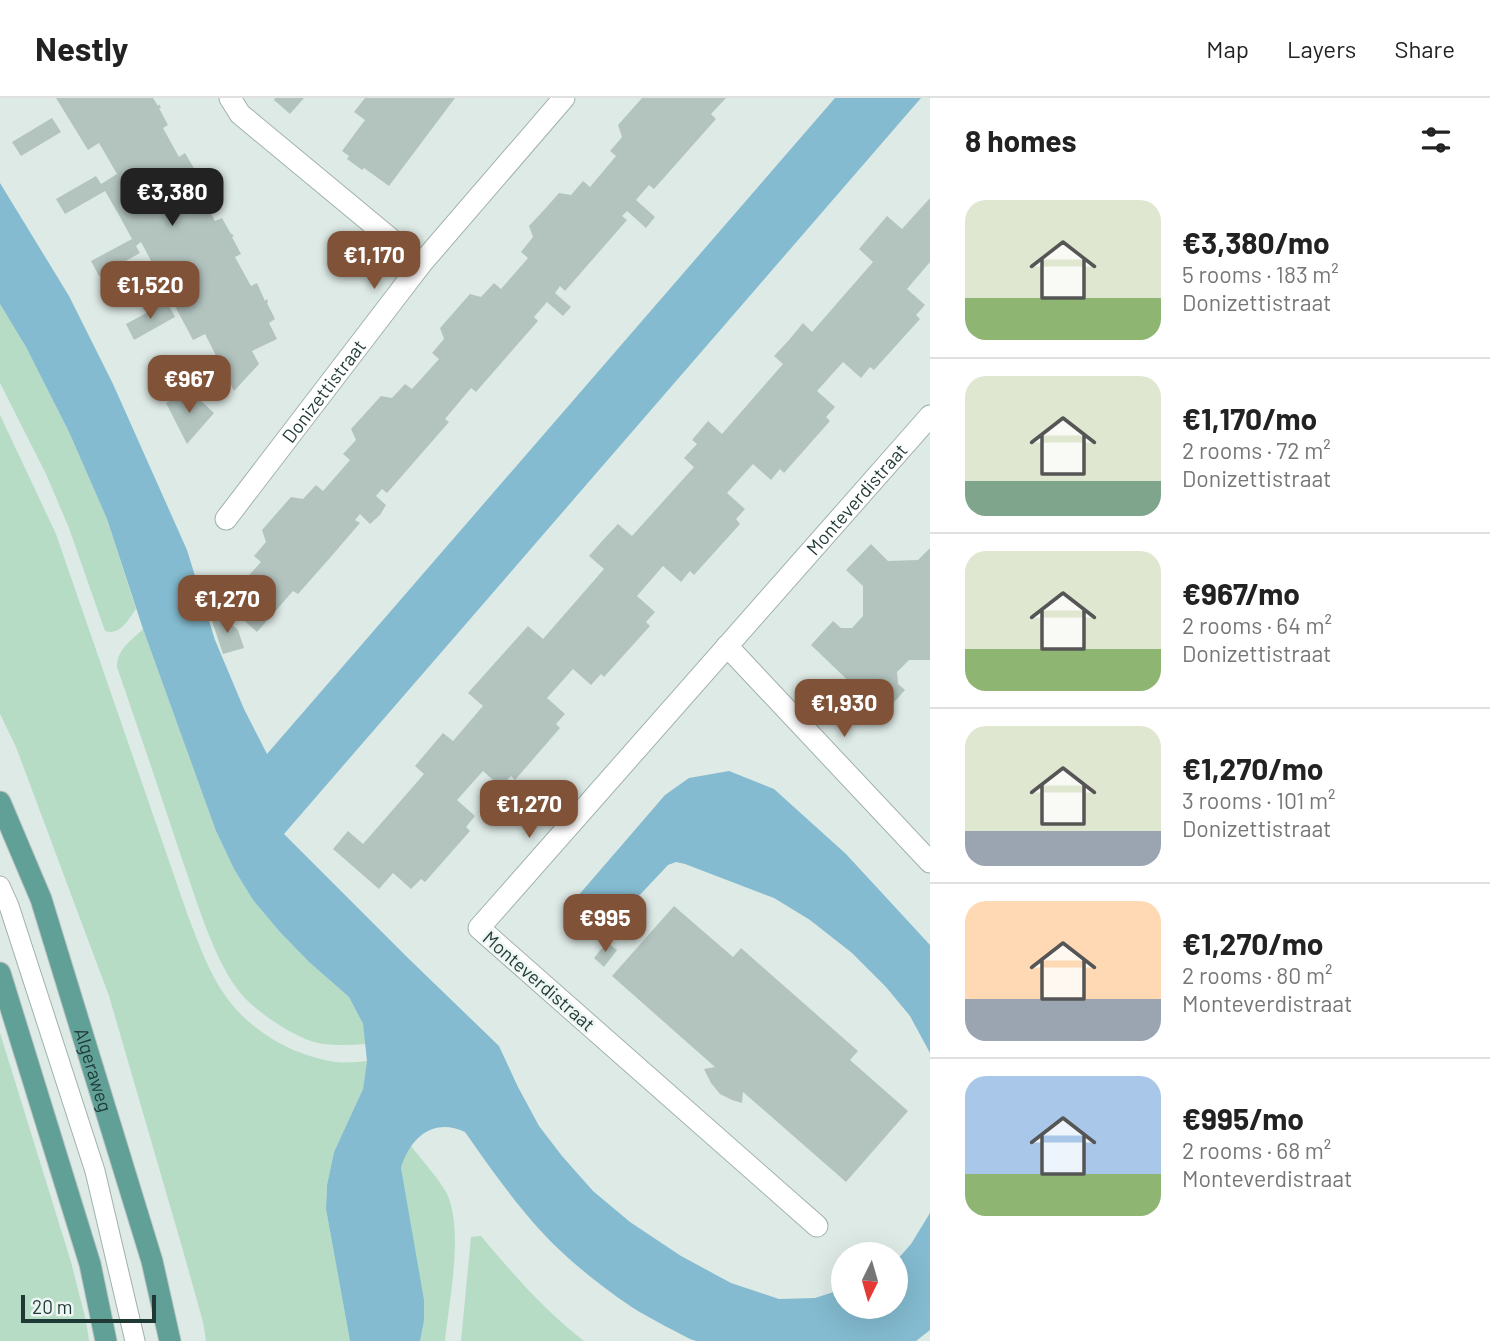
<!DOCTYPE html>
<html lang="en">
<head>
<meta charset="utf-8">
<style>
	:root { --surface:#fff; --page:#f6f6f6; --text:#222; --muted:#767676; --line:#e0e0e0; --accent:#805238 }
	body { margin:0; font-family:Barlow,sans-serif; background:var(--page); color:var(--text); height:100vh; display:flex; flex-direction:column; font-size:26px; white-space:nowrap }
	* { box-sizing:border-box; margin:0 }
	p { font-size:23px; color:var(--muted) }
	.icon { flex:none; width:38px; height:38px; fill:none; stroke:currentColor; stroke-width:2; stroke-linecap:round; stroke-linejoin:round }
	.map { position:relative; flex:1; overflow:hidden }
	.sheet { display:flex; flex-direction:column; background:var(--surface); width:560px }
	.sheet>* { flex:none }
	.needle { width:46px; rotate:185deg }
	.fabs { position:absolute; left:831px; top:1144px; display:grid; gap:14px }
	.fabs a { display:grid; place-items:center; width:77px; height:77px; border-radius:50%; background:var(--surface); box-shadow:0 7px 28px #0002; font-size:35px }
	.scale { position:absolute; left:21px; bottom:18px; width:135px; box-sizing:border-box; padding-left:7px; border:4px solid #1f3935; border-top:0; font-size:19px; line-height:24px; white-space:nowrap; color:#1f3935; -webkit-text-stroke:5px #eef6f3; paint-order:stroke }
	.price { position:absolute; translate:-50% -60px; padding:0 16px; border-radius:14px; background:var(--accent); color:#fff; font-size:23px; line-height:46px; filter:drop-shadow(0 2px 4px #0008) }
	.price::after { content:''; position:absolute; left:50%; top:42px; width:21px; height:16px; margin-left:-10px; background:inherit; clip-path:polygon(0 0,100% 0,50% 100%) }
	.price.active { background:#222; color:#fff }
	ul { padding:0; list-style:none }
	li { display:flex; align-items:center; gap:21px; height:175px; padding:0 35px }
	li+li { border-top:2px solid var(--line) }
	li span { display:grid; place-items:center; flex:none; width:196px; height:140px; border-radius:21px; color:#555 }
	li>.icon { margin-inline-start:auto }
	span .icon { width:84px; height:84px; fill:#fffc; stroke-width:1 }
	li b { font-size:30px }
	h2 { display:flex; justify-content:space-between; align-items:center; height:84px; padding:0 35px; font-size:30px }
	header { display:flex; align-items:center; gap:42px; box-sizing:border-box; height:98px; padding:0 35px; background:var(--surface); border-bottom:2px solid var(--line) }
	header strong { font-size:33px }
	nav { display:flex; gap:38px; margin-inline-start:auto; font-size:24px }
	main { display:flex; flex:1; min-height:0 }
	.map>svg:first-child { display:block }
	.green { fill:#b6dcc5 }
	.water { fill:#84bbd0 }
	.building { fill:#b3c4bf }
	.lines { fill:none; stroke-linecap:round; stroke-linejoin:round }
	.service-casing { stroke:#a1b1ad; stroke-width:21 }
	.minor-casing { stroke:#a1b1ad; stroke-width:23 }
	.primary-casing { stroke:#bcc4c2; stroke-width:23 }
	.service { stroke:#fff; stroke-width:19 }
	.minor { stroke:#fff; stroke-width:21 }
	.primary { stroke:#61a097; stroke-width:21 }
	.labels { text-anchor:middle; stroke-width:5; stroke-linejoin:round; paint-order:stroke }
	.street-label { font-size:19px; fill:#1f3935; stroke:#eef6f3 }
</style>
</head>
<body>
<header>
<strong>Nestly</strong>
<nav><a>Map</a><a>Layers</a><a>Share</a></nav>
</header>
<main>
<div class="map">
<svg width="930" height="1243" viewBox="0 0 930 1243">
	<rect width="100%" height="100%" fill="#deeae6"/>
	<g class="green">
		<path d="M0,206L26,249L69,334L107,421L136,511C128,522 120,538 105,533L69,430L46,376L0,285Z"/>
		<path d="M0,317L56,436L188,818C199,846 209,876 227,900C251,934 295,958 335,964C345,965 357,964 367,963L363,991L334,1054L327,1087L326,1111L350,1243H206L203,1224L182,1149L109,898L16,649L0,616Z"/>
		<path d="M143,531L216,733L234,771L253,802L279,833L309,864L349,899L363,926L366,946C350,947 334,948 318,945C295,940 258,915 242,897C214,864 197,803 182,761C161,697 139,633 117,569C117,551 131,543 143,531Z"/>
		<path d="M0,935L71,1164L86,1223L89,1243H0Z"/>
		<path d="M411,1048C420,1060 441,1083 447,1096C464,1132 449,1203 445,1243H420L424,1223L401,1070L405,1057Z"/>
		<path d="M481,1138C512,1175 545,1213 584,1243H461L471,1139Z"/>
	</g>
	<g class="water">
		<path d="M835,0H921L284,736L409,861L499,948L518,989L539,1028L562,1058L593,1093L630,1124L681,1158L731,1185L779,1201L815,1200L843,1191L844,1209H896V1163L911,1146L930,1115V1232L916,1243H696L690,1241C673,1232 655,1223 638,1213C605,1192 565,1160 539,1131C512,1101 488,1067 465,1034C433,1019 410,1040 401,1070L424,1202V1223L420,1243H350L326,1111L327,1087L334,1054L363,991L367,963L363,926L349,899L309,864L279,833L253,802L234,771L216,733L143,531L107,421L69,334L26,249L0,206V85L69,198L113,286L187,452L215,542L244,611L267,656Z"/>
		<path d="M729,673L774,691L846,756L930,847V955L910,918L886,889L852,855L810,822L774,800L685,766L676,764L668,767L604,835L588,836L574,824L571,806L665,697L689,680Z"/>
	</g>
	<g class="building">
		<path d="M56,0H153L158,8L159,6L161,10H159L168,27L163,30L179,59L185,55L195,72L196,71L198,73L196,74L205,91L199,94L215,123L222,120L231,136H232L234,138L232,139L241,156L235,159L251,188L257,185L265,203L267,201L268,204L267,205L275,221L269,225L277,241L252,253L259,266L234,293L205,236L193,242L141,144L136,148L140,155L99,178L91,163L132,141L119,117L105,93L65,116L56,101L96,78L101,86L117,76L99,45L88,52Z"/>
		<path d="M275,0H304L290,16L274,2Z"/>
		<path d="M365,0H455L389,88L364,70L362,72L347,61L349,58L342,53L365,22L354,14Z"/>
		<path d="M642,0H726L711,16L716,21L654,91L649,87L636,102L655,119L646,130L627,113L622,118L627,122L565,193L560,188L555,195L571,209L563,218L547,204L534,219L538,223L476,294L471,290L445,321L449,324L387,395L382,391L376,398L386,407L380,417L370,426L360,416L355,422L360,425L329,461L298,496L293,493L257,534L224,505L261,464L254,458L266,444L262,432L291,399L303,401L316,387L323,393L350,362L343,356L356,342L351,331L381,298L392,300L405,286L412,291L439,261L432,255L444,241L440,230L470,196L481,199L494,185L501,191L528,160L521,154L533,139L529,128L544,112L559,95L571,97L583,83L590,89L616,58L610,53L622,39L618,27Z"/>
		<path d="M52,20L61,34L21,58L12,44Z"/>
		<path d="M930,100V164L907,191L925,207L916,217L920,221L874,272L870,269L861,280L843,264L817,293L835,309L826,319L830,323L784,375L780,371L771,382L753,366L727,395L745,411L736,421L740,426L694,477L690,473L681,484L663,468L637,498L655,514L646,524L650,528L604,579L601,576L591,587L573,571L547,600L565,616L556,626L560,630L515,682L511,678L501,689L483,673L457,702L475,718L466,729L470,733L425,784L421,781L411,791L393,775L379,791L333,751L348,733L363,746L424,676L415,668L443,635L453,643L483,608L468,595L528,528L543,541L604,471L589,458L603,442L618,426L632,438L694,369L684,360L697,346L692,342L708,323L722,336L783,266L774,258L789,242L803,225L812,234L873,164L859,151L887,118L902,131Z"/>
		<path d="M167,204L175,219L134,242L126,226Z"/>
		<path d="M186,295L189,303L197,299L214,315L187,346L166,305Z"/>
		<path d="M871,446L888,463L918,462L930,450V562H909L897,574L898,586L905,592L883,616L811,547L833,523L841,530H852L863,518V488L846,472Z"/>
		<path d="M221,517L238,532L244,550L223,556L211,520Z"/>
		<path d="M674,808L733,859L741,850L858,953L850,962L908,1013L846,1084L743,994L742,1005L732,1002L720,996L711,985L704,971L715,969L612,878Z"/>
		<path d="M607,844L617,852L604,869L594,860Z"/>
	</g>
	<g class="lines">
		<defs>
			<path id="service" d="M0,788L9,808L95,1073L135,1243"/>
			<g id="minor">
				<path d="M230,0L240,16L421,166"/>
				<path id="s1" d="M226,421L421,166L564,0"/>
				<path d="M727,548L930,764"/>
				<path id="s2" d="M817,1128L479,830L930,318"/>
			</g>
			<g id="primary">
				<path id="s3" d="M0,704L41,801L152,1163L170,1243"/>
				<path d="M0,875L90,1166L106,1243"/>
			</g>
		</defs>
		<use href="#service" class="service-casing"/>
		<use href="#minor" class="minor-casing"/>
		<use href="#primary" class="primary-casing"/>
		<use href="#service" class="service"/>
		<use href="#minor" class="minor"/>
		<use href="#primary" class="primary"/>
	</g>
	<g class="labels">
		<g class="street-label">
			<text dy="7" stroke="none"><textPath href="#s1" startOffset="161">Donizettistraat</textPath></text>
			<text dy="7" stroke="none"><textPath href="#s2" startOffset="1022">Monteverdistraat</textPath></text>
			<text transform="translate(539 883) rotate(41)" y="7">Monteverdistraat</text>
			<text dy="7" stroke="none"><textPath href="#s3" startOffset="284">Algeraweg</textPath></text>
		</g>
	</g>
</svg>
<div class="fabs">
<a><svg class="needle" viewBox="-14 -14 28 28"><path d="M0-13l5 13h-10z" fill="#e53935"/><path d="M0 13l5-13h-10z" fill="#767676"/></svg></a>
</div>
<div class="scale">20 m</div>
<b class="price active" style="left:172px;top:130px">€3,380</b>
<b class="price" style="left:374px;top:193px">€1,170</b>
<b class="price" style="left:150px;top:223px">€1,520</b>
<b class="price" style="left:189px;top:317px">€967</b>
<b class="price" style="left:227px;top:537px">€1,270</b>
<b class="price" style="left:844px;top:641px">€1,930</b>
<b class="price" style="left:529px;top:742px">€1,270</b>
<b class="price" style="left:605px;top:856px">€995</b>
</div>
<section class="sheet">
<h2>8 homes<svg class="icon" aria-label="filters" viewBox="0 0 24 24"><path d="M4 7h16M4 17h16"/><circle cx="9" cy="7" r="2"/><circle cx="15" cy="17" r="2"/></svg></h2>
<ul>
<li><span style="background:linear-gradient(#dfe7d0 70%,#8fb573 0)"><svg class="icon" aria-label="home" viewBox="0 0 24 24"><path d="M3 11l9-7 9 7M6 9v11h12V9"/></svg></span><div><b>€3,380/mo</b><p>5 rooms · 183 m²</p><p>Donizettistraat</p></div></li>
<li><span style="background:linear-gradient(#dfe7d0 75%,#7fa58c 0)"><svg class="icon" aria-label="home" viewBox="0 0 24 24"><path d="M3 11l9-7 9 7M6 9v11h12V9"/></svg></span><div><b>€1,170/mo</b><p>2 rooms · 72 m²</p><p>Donizettistraat</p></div></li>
<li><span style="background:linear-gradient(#dfe7d0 70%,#8fb573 0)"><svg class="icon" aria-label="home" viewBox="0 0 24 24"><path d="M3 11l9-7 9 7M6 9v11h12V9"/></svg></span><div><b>€967/mo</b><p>2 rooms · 64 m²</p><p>Donizettistraat</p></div></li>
<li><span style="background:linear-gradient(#dfe7d0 75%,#9aa5b1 0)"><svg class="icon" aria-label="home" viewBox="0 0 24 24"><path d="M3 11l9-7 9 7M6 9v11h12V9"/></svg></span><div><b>€1,270/mo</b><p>3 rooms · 101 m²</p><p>Donizettistraat</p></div></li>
<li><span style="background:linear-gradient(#ffd9b3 70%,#9aa5b1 0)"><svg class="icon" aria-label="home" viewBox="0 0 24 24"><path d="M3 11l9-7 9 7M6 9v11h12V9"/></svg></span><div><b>€1,270/mo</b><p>2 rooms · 80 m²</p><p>Monteverdistraat</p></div></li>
<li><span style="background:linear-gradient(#a9c7e8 70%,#8fb573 0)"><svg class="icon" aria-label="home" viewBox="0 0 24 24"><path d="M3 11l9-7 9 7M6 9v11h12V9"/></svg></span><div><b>€995/mo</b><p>2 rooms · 68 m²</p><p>Monteverdistraat</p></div></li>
</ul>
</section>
</main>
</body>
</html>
